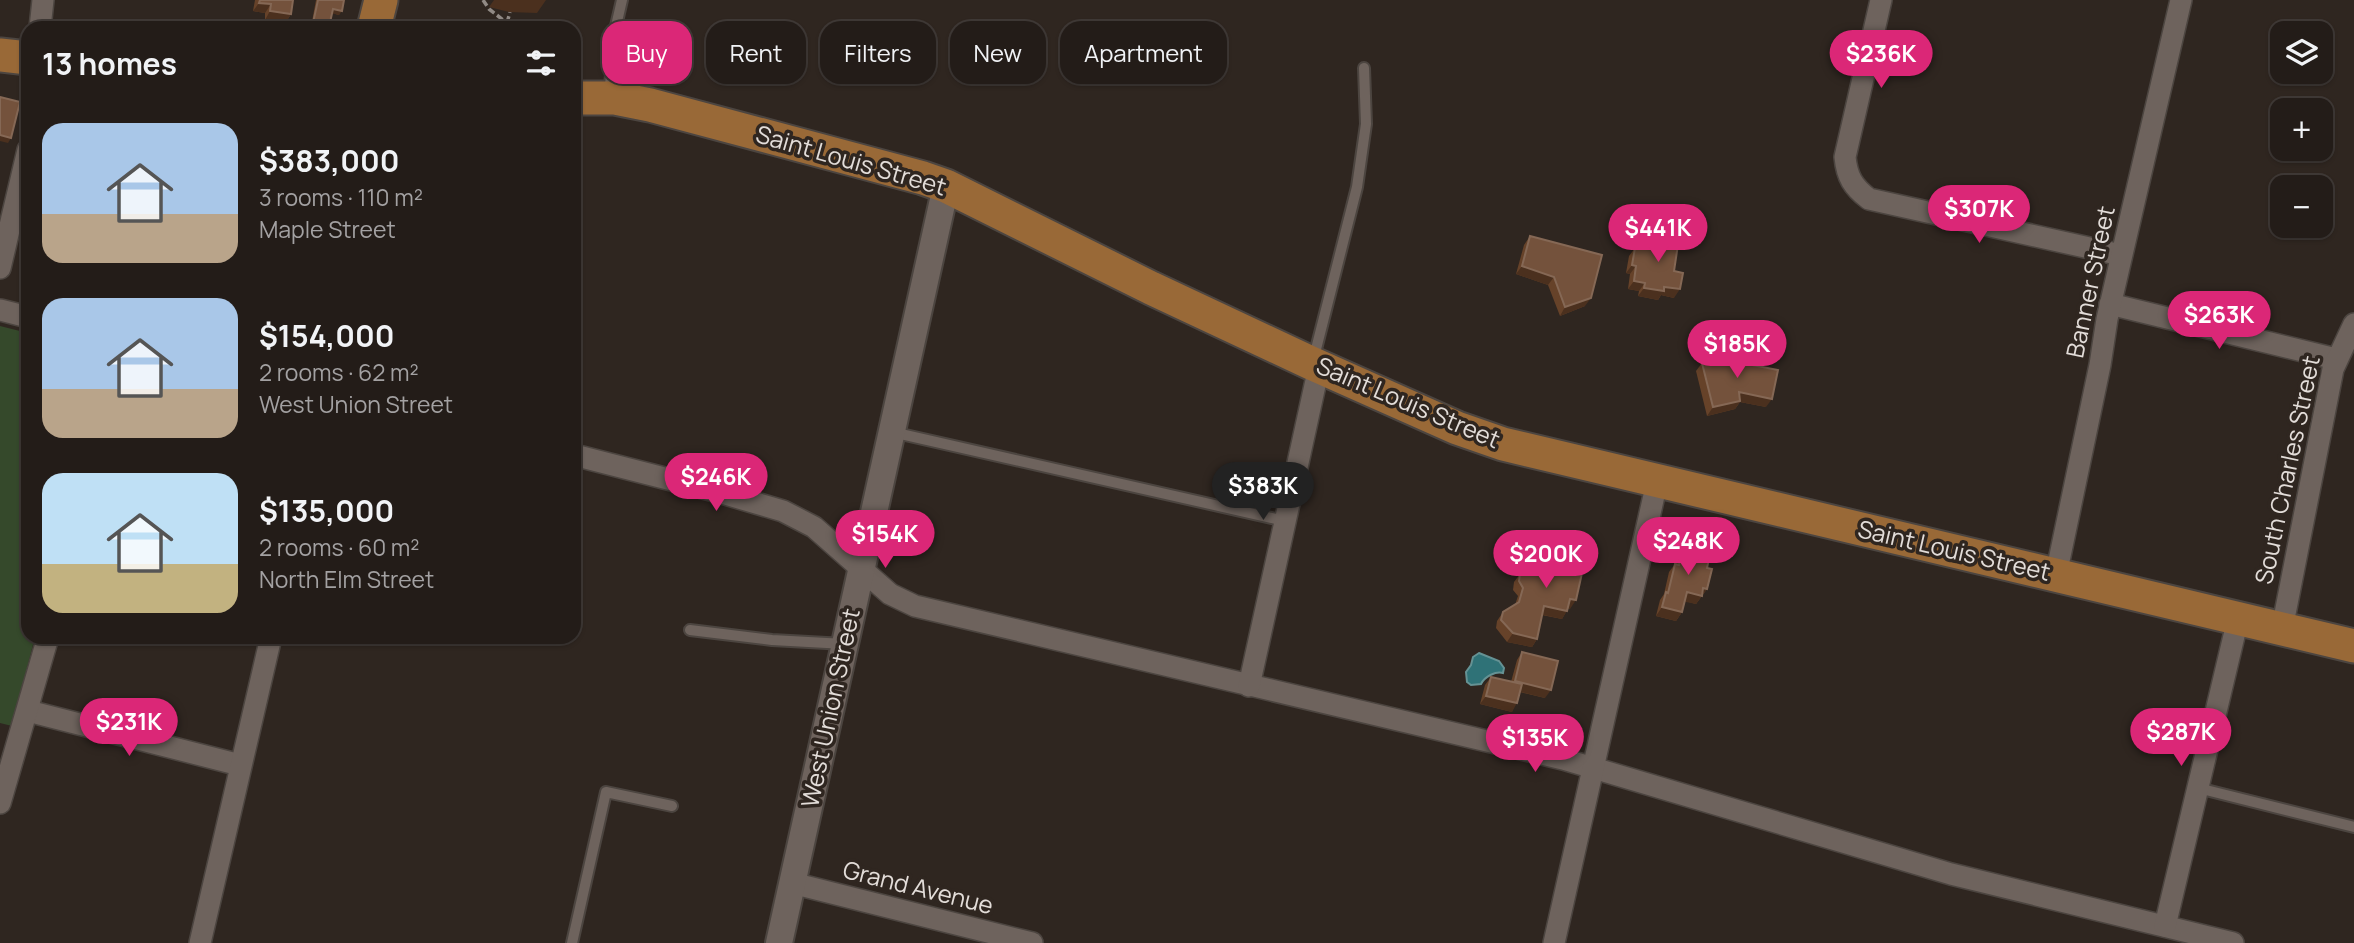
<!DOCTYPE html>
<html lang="en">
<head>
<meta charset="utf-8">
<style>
	:root { --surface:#231c18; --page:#2f2925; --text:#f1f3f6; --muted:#a3a1a2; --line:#403a37; --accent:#db2777 }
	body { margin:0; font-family:Manrope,sans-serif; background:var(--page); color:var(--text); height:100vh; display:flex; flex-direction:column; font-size:26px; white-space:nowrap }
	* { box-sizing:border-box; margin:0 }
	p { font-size:23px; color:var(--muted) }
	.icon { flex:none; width:38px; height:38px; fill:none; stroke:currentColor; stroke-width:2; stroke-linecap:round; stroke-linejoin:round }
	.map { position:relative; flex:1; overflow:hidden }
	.details { position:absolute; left:21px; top:21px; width:560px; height:623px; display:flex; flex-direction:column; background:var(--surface); border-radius:21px; box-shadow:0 2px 5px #0004,0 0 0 2px var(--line) }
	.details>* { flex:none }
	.banner { position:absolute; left:602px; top:21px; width:665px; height:63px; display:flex; gap:14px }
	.fabs { position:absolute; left:2270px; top:21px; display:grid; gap:14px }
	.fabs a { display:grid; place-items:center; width:63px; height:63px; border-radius:14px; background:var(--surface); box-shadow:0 2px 5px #0004,0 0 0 2px var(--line); font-size:35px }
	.price { position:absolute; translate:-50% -60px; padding:0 16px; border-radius:24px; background:var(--accent); color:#fff; font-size:23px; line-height:46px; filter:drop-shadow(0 2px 4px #0008) }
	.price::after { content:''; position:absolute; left:50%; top:42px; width:21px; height:16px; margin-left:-10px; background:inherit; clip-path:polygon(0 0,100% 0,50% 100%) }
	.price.on { background:#222; color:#fff }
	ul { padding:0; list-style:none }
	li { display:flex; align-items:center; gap:21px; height:175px; padding:0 21px }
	li span { display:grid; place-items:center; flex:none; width:196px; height:140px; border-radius:21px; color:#555 }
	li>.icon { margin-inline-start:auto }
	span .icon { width:84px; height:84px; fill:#fffc; stroke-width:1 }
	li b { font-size:30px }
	h2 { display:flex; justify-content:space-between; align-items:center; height:84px; padding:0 21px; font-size:30px }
	.pill { padding:0 24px; border-radius:21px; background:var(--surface); box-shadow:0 2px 5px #0004,0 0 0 2px var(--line); font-size:24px; line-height:63px }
	.pill.on { background:var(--accent); color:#fff }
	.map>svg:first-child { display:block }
	.green { fill:#35492b }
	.water { fill:#2f7277; stroke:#659294; stroke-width:2 }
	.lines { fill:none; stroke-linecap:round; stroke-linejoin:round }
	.service-casing { stroke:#4c4540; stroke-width:14 }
	.minor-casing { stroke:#4c4540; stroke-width:24 }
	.tertiary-casing { stroke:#4c4540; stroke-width:30 }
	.primary-casing { stroke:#4c4540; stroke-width:37 }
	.path { stroke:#918a85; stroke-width:3.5; stroke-dasharray:7 3.5; stroke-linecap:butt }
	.service { stroke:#6e635d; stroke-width:10 }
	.minor { stroke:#6e635d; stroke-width:21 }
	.tertiary { stroke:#6e635d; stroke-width:26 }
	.primary { stroke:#996937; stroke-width:33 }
	.wall { fill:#664229 }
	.shaded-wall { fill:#4b301e }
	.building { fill:#74523c; stroke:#856855; stroke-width:2 }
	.labels { text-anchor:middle; stroke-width:7; stroke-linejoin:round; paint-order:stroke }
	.street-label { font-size:24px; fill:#e3ddd9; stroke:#2f2620 }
</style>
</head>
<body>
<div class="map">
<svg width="2354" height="943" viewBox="0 0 2354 943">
	<rect width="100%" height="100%" fill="#2f2620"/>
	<path class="green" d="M0,326L28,333V637H35L12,726L0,723Z"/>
	<path class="water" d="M1479,653L1499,661L1504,668L1503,673C1496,671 1485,676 1481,684L1471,685L1467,682L1466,672L1471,665L1473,657Z"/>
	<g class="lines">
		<defs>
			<g id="service">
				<path d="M609,95L616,26L622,0"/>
				<path d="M1313,361L1357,187L1366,124L1364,68"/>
				<path d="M892,432L1285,521"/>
				<path d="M690,630L772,640L845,644"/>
				<path d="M2198,788L2354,827"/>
				<path d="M572,943L606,792L672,806"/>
			</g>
			<g id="minor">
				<path d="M1881,0L1845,157C1847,177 1853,187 1869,199L2121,255"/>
				<path d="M40,28L43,0"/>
				<path d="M0,268L28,150"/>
				<path d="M2110,304L2336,359"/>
				<path d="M0,310L28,317"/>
				<path d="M574,455L715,491L783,511L814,527L890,594L915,606L1563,759L1951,874L2233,943"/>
				<path d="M2056,575L2100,365L2107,319L2181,0"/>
				<path d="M2282,629L2333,369L2354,324"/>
				<path d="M1249,686L1319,367"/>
				<path d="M28,711L240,765"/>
				<path d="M0,803L48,637"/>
				<path d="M792,883L1032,943"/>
				<path d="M2165,926L2238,619"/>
				<path d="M200,943L271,637"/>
				<path d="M1554,943L1657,482"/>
			</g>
			<path id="tertiary" d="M779,943L946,186"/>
			<g id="primary">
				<path d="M374,28L381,0"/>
				<path d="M0,55L28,58"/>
				<path d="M574,98H615L650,105L923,178L946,186L1151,288L1311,363L1457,428L1503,444L2354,646"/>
			</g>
		</defs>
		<use href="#service" class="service-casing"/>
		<use href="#minor" class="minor-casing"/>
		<use href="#tertiary" class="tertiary-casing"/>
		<use href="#primary" class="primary-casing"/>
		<g class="path">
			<path d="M483,0L489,9L507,23L506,28"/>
			<path d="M507,23L510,12"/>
		</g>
		<use href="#service" class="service"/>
		<use href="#minor" class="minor"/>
		<use href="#tertiary" class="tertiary"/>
		<use href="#primary" class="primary"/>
	</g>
	<g class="wall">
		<path d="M255,0H293L291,14L286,22L265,20V13L253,11Z"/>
		<path d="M316,0H344L339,15L332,13L328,28L311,27Z"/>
		<path d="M1656,234L1674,271V298L1661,295L1658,300L1638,296L1639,291L1628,289L1630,274L1626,273L1629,256L1635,248L1640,249L1646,238L1653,239Z"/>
		<path d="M1530,236L1585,306L1560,316L1548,285L1516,274L1524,245Z"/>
		<path d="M1710,356L1766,407L1740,402L1735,409L1707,416L1696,371L1702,363L1706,362Z"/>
		<path d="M1556,540L1570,609L1568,608L1562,619L1542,615L1537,639L1532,647L1507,642L1496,628L1497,621L1503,612L1515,605L1518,596L1513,590L1514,582L1520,574H1540L1543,561Z"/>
		<path d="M1687,545L1707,568V589L1696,604L1685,601L1682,612L1676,621L1656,616L1660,600L1664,594L1669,572L1675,564L1677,558Z"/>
		<path d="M1522,652L1545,698L1520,692L1512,712L1480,704L1485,685L1491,677L1511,682L1517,660Z"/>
	</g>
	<g class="shaded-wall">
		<path d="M494,0H546L537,13L509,12L489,7Z"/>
		<path d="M259,3L271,4L265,13L253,11Z"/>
		<path d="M333,9L342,11L339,15L330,13Z"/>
		<path d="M270,11L291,14L286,22L265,20Z"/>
		<path d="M313,23L329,27L328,28L311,27Z"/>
		<path d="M0,135L11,138L8,143L0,141Z"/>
		<path d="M1632,265L1636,266L1630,274L1626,273Z"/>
		<path d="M1522,266L1554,277L1548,285L1516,274Z"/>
		<path d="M1634,281L1645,283L1639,291L1628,289Z"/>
		<path d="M1664,287L1680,289L1674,298L1661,295L1658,300L1638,296L1644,288Z"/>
		<path d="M1591,298L1585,306L1560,316L1565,307Z"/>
		<path d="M1739,392L1772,399L1766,407L1740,402L1735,409L1707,416L1713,407Z"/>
		<path d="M1703,588L1707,589L1696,604L1681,601L1687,592Z"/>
		<path d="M1570,599L1576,600L1570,609L1564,608Z"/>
		<path d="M1544,606L1567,611L1562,619L1539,614Z"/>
		<path d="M1662,607L1682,612L1676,621L1656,616Z"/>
		<path d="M1513,633L1537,639L1532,647L1507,642Z"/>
		<path d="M1515,681L1551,690L1545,698L1509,689Z"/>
		<path d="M1486,696L1517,703L1512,712L1480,704Z"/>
	</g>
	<g class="building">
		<path d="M260,0H293L291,14L270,11L271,4L259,3Z"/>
		<path d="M318,0H344L342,11L333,9L329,27L313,23Z"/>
		<path d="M0,97L20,102L11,138L0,135Z"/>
		<path d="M1656,234L1679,238L1674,271L1683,273L1680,289L1664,287V291L1644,288L1645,283L1634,281L1636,266L1632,265L1635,248L1644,249L1646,238L1655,239Z"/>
		<path d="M1530,236L1602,255L1591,298L1565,307L1554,277L1522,266Z"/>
		<path d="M1729,352L1737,362L1778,370L1772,399L1739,392L1740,401L1713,407L1702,363L1711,361L1710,356Z"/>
		<path d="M1556,540L1584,546L1580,564H1584L1576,600L1570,599L1567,611L1544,606L1537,639L1513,633L1501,620L1503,612L1519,602L1523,588L1519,581L1520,574L1526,571L1544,575L1549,553L1553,554Z"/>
		<path d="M1687,545L1711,550L1707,568L1712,569L1707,589L1703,588L1702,596L1687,592L1682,612L1662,607L1666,592L1668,593L1675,564L1679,565L1682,550H1686Z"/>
		<path d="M1522,652L1558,661L1551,690L1515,681Z"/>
		<path d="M1491,677L1522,684L1517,703L1486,696Z"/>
	</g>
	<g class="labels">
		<g class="street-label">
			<text transform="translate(851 161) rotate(16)" y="8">Saint Louis Street</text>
			<text transform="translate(2091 282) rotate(-78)" y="8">Banner Street</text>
			<text transform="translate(1408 403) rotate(23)" y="8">Saint Louis Street</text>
			<text transform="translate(2288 470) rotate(-78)" y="8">South Charles Street</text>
			<text transform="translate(1954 551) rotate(13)" y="8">Saint Louis Street</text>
			<text transform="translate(831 708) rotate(-78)" y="8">West Union Street</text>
			<text transform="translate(918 888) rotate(14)" y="8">Grand Avenue</text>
		</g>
	</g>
</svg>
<div class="fabs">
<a><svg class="icon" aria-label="layers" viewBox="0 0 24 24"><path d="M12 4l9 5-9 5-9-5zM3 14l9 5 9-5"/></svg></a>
<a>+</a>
<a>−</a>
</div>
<b class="price" style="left:1881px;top:90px">$236K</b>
<b class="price" style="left:1979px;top:245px">$307K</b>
<b class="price" style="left:1658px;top:264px">$441K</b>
<b class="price" style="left:2219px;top:351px">$263K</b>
<b class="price" style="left:1737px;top:380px">$185K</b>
<b class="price" style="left:716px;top:513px">$246K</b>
<b class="price on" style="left:1263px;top:522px">$383K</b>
<b class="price" style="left:885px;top:570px">$154K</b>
<b class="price" style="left:1688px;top:577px">$248K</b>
<b class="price" style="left:1546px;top:590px">$200K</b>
<b class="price" style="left:129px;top:758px">$231K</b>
<b class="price" style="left:2181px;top:768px">$287K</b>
<b class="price" style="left:1535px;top:774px">$135K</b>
<div class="banner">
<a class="pill on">Buy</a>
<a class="pill">Rent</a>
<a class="pill">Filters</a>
<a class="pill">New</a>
<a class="pill">Apartment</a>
</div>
<section class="details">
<h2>13 homes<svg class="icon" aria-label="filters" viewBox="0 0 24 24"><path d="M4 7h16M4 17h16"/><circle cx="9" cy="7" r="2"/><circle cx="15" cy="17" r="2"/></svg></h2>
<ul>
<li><span style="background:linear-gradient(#a9c7e8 65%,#b9a48a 0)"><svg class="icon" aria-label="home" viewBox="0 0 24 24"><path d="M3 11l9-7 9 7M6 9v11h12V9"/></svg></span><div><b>$383,000</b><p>3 rooms · 110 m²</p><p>Maple Street</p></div></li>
<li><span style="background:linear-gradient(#a9c7e8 65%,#b9a48a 0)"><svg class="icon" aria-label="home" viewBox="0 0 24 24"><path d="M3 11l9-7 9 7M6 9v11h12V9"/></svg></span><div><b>$154,000</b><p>2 rooms · 62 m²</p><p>West Union Street</p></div></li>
<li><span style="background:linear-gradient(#bfe0f5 65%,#c2b280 0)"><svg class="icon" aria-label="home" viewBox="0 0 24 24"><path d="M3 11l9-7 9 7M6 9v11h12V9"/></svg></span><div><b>$135,000</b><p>2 rooms · 60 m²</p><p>North Elm Street</p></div></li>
</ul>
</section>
</div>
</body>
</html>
